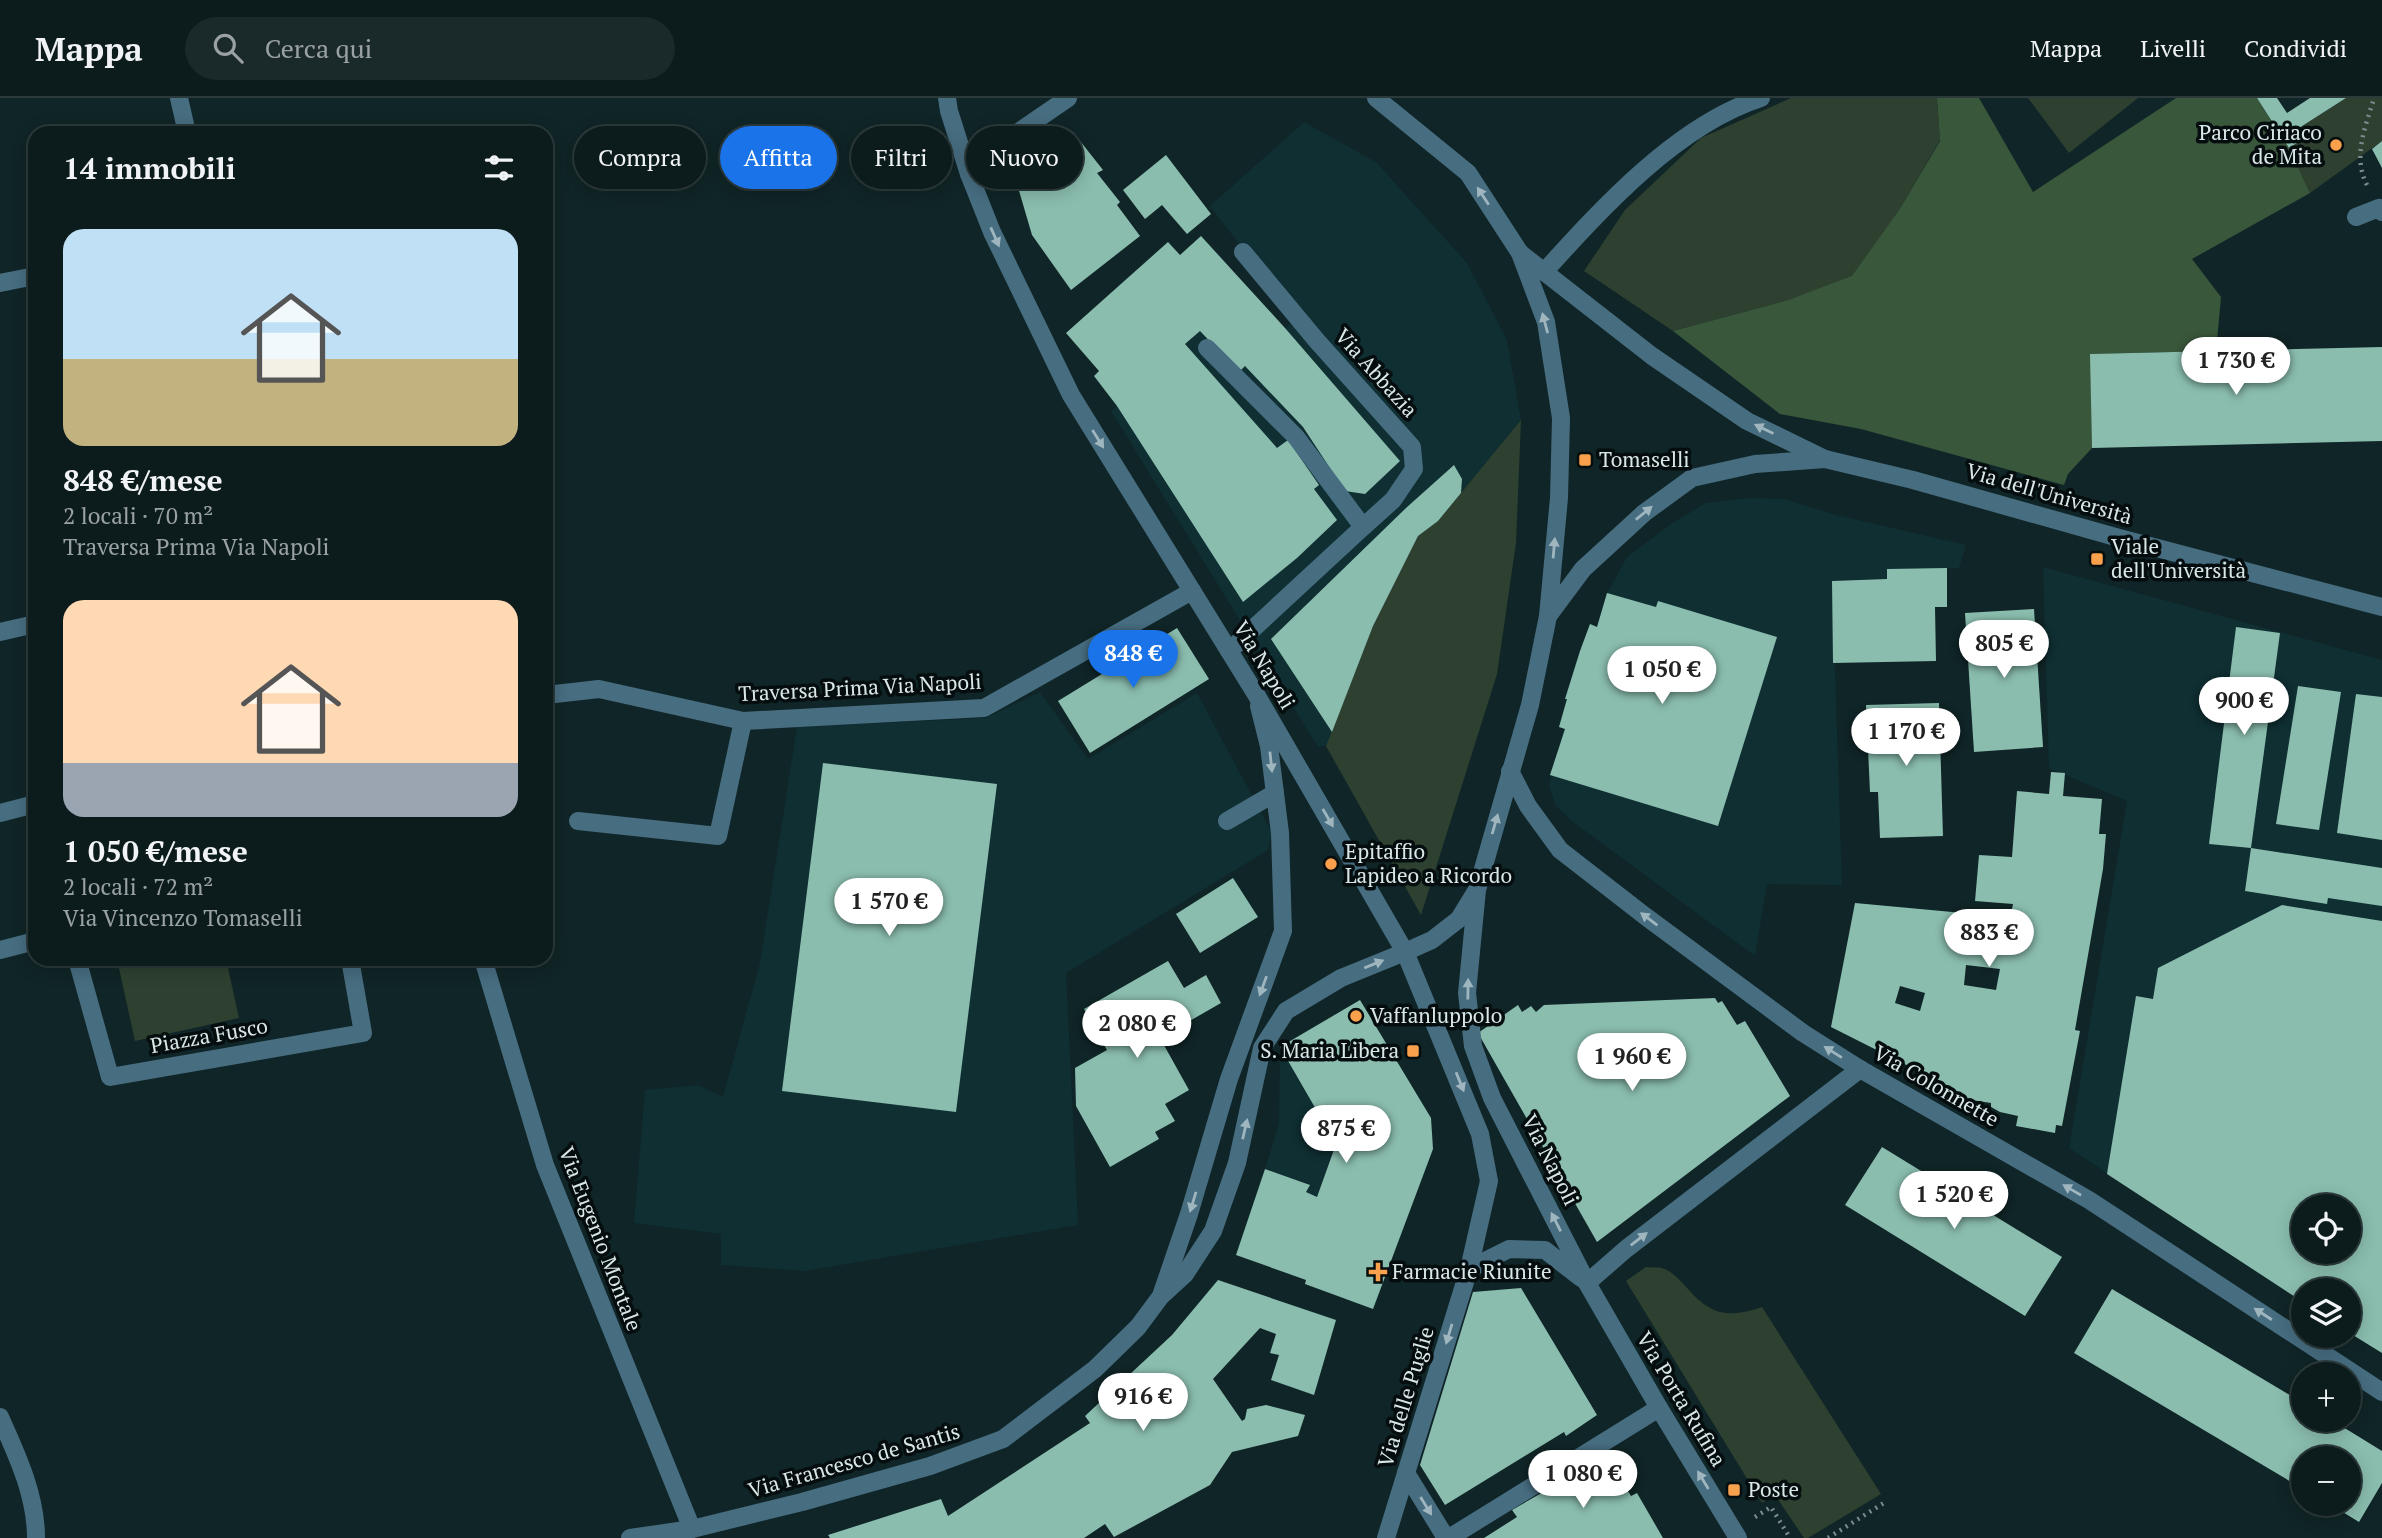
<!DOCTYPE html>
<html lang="it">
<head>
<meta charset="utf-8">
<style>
	:root { --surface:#0c1c1d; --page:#1a292a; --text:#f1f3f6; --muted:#9aa1a4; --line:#2c3a3b; --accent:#1a73e8 }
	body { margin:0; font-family:"PT Serif",serif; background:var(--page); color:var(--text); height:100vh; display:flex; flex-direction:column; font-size:26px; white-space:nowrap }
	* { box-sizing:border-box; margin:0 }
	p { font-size:23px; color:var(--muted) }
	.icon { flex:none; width:38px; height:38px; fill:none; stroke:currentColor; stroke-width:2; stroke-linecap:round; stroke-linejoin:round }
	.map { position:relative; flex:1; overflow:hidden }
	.panel { position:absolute; left:28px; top:28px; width:525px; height:840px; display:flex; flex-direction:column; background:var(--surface); border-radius:21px; box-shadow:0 4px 18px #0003,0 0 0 2px var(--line) }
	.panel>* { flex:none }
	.banner { position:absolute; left:574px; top:28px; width:665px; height:63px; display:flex; gap:14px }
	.tools { position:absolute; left:2291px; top:1096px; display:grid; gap:14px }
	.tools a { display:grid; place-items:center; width:70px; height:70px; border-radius:50%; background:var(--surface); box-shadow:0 4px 18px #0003,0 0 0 2px var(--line); font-size:35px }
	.price { position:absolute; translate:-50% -60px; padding:0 16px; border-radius:24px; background:#fff; color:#222; font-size:23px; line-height:46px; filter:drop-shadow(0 2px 4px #0008) }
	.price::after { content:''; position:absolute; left:50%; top:42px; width:21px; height:16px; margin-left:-10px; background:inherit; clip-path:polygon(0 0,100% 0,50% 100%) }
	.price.on { background:var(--accent); color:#fff }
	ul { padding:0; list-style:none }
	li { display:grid; align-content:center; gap:14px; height:371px; padding:0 35px }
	li span { display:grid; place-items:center; height:217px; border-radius:21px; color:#555 }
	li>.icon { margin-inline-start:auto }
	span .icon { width:126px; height:126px; fill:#fffc; stroke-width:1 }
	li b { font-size:30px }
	h2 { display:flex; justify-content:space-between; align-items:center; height:84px; padding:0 35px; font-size:30px }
	.chip { padding:0 24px; border-radius:32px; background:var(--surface); box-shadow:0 4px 18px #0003,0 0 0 2px var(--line); font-size:24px; line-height:63px }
	.chip.on { background:var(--accent); color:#fff }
	header { display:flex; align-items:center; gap:42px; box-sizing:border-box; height:98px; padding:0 35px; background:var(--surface); border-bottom:2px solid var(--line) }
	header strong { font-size:33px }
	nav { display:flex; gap:38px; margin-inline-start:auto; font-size:24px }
	.search { width:490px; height:63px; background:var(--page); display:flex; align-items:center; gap:18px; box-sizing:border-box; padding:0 24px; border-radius:38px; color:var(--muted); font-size:26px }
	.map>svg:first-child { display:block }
	.built { fill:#0f2f32; fill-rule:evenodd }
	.green { fill:#2e4130 }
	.forest { fill:#39573b }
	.building { fill:#8abdae; fill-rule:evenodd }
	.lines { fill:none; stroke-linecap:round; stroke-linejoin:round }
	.path { stroke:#7a8b8d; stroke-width:4.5; stroke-dasharray:2 5; stroke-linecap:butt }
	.service { stroke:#476d80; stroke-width:18 }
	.minor { stroke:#476d80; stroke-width:18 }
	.tertiary { stroke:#476d80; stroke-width:18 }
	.oneway { fill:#9fb6bf }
	.poi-dot { fill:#f9a04d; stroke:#050d0e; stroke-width:2.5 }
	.labels { text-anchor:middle; stroke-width:7; stroke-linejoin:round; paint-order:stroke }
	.poi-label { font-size:21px; fill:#dae7e9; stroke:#050d0e; text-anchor:start }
	.street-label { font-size:21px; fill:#dae7e9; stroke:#050d0e }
</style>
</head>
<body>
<header>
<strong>Mappa</strong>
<div class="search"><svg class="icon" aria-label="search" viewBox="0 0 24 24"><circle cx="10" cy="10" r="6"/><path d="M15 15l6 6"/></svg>Cerca qui</div>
<nav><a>Mappa</a><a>Livelli</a><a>Condividi</a></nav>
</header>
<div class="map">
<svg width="2382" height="1440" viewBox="0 0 2382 1440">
	<rect width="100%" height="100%" fill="#102527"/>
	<g class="built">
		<path d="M1304,24L1376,64L1467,165L1507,242L1521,322L1438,423L1373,528L1326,648L1318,649L1111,313L1200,233L1239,274L1296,220L1210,108Z"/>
		<path d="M1749,400L1784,401L1836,417L1966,447L1959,470H1947L1887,481L1832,483L1842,787L1767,786L1755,858L1573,724L1555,707L1549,687L1564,631L1559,629L1567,602L1565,601L1580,553L1590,526L1597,528L1607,495L1627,459L1671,426L1706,405Z"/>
		<path d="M2043,469L2382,562V1255L2349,1234L2348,1192H2303V1204L2069,1050L2127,703L2049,670ZM2303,1108H2348V1153H2303Z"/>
		<path d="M1040,594L1088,661L1197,595L1272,735L1268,752L1066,875L1078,1127L805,1173L721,1167V1136L634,1125L645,992L698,987L723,999L760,865L797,629L985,620Z"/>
		<path d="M1280,949L1336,1046L1317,1099L1306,1094L1309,1086L1265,1071L1279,1026Z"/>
	</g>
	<g class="green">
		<path d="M1791,0H1937L1940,42L1899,112L1852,179L1788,202L1673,233L1584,173L1625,112L1701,40Z"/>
		<path d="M2028,0H2138L2069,55Z"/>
		<path d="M2346,0H2382V43L2310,95L2289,50L2305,40L2299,30Z"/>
		<path d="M1521,322L1516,445L1497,576L1421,817L1326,648L1373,528L1418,438L1438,423Z"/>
		<path d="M117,861H226L239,920L135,943Z"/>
		<path d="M1646,1169C1651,1170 1658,1169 1662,1170C1673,1174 1681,1183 1688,1191C1711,1218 1730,1220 1762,1209L1881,1396L1808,1440H1804L1775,1397L1762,1405L1626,1183Z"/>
	</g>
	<path class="forest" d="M1937,0H1979L2033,94L2176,0H2257L2289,50L2310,95L2192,161L2221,199L2216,253L2091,256L2092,350L2068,376L2064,387L1861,331L1780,316L1673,233L1788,202L1852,178L1899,112L1940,43Z"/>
	<g class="building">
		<path d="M2257,0H2277L2287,15L2310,0H2346L2299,30L2305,40L2289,50Z"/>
		<path d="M1073,34L1103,72L1097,75L1120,104L1117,107L1140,138L1071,192L1032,137L1015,79Z"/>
		<path d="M2382,43V70L2372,51Z"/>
		<path d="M1166,57L1211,116L1187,136L1162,107L1145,121L1123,92Z"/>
		<path d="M1201,138L1285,230L1400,363L1365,396L1345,393L1303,329L1245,268L1239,274L1200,233L1185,246L1277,350L1288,342L1319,387L1314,391L1337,422L1297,460L1243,504L1117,308L1094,278L1099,273L1066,235L1168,144L1180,157Z"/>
		<path d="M2382,249V343L2092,350L2090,256Z"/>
		<path d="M1454,367L1462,381L1461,395L1438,423L1418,438L1373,528L1332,634L1271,541L1406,410Z"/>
		<path d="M1947,470V509H1935L1936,563L1833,565L1832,483L1887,481V471Z"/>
		<path d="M1607,495L1656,509L1658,503L1777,539L1718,728L1550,677L1565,631L1559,629L1567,601H1565L1580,553L1590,526L1597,529Z"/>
		<path d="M2034,511L2043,649L1974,654L1965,515Z"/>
		<path d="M2236,529L2280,535L2251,750L2209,746Z"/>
		<path d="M1177,530L1209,581L1090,655L1058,603Z"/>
		<path d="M2298,588L2341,594L2319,732L2276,726Z"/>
		<path d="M2356,596L2382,599V742L2337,735Z"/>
		<path d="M1939,605L1943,738L1880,740L1878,694H1870L1866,607Z"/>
		<path d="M823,665L997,686L956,1014L782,993Z"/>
		<path d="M2051,674L2065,675L2063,698L2102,701L2099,736H2106L2103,771L2075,932L2080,933L2062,1028L2056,1027L2055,1035L2016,1028L2018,1018L2000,1014L1991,1009V1005L1965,1001L1966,998L1952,994L1946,987L1831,929L1855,805L1974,816L1973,831L2007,835L2013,806L1975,803L1979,757L2012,759L2017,693L2049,696ZM1966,867L2000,871L1996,892L1964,887ZM1900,888L1925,895L1920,913L1895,905Z"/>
		<path d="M2251,750L2382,770V808L2328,800L2327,806L2245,793Z"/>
		<path d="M1233,780L1258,819L1200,855L1176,816Z"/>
		<path d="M2282,807L2382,823V1255L2348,1234V1192H2303V1204L2107,1076L2136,898L2153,901L2158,870ZM2303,1108H2348V1153H2303Z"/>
		<path d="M1168,863L1184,890L1206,877L1221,905L1160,940L1189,992L1165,1006L1175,1023L1155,1034L1159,1041L1110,1069L1076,1008L1075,970L1107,952L1084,911Z"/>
		<path d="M1715,900L1718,905L1722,903L1737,927L1745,923L1790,998L1597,1144L1478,935L1518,907L1522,914L1531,908L1536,914L1544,907Z"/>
		<path d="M1360,902L1431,1020L1433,1051L1373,1211L1305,1186L1306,1182L1236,1157L1265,1071L1310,1087L1306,1094L1317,1099L1336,1046L1280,949Z"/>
		<path d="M1882,1049L2062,1159L2025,1218L1845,1107Z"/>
		<path d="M1218,1182L1336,1222L1314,1297L1271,1282L1279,1257L1270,1255L1276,1236L1260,1230L1213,1281L1242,1323L1245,1321L1247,1311L1266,1307L1305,1317L1298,1338L1232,1354L1210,1387L1114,1439L1105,1426L1084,1440H830L828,1437L941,1401L948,1418L1090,1325L1085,1318L1172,1237Z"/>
		<path d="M1521,1190L1597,1317L1566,1338L1564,1334L1445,1407L1420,1367L1473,1194Z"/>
		<path d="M2112,1191L2303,1305V1321H2330L2382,1353V1385L2359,1424L2328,1405H2348V1360H2303V1391L2074,1255Z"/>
		<path d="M1606,1358L1631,1398L1637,1395L1663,1440H1484L1517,1419L1512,1412Z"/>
	</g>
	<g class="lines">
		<g class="path">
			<path d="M2367,87C2352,58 2366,28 2374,0"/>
			<path d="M1755,1419L1771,1409L1790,1440"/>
			<path d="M1828,1440L1887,1403"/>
		</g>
		<g class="service">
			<path d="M2356,119L2379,110L2382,114"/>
			<path d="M1243,154L1317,243L1412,349L1414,371L1393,402L1363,429"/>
			<path d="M1207,250L1296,339L1363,429L1229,553"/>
			<path d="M1227,723L1275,695"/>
		</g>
		<g class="minor">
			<path d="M179,0L187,35"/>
			<path d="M1544,174C1602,110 1677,27 1761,0"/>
			<path d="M0,185L35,178"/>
			<path d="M0,534L35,526"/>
			<path d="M546,597L599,591L743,623L984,610L1192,493"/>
			<path d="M1510,673L1528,708L1560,752L1645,818L1803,935L1860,971L2089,1102L2382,1294"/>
			<path d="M0,715L35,706"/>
			<path d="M578,723L718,738L743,623"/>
			<path d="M0,852L35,843"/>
			<path d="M77,861L110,979L363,935L350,861"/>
			<path d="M483,861L545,1067L692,1431"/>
			<path d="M1587,1185L1626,1151L1860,971"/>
			<path d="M1162,1195L1189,1116L1229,981L1283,833L1280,735L1269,648L1259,608"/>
			<path d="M0,1319C17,1357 36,1397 36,1440"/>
			<path d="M1406,1375L1446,1440"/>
			<path d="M630,1440L692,1431L802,1404L930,1368L1003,1341L1095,1271L1138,1229L1161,1198L1185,1176L1213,1133L1237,1065L1262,950L1286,913L1341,880L1405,854"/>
			<path d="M1449,1440L1659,1310"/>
		</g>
		<g class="tertiary">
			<path d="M947,0L949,13L969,76L992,134L1071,297L1257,598L1405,854L1480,1036L1489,1083L1469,1171L1386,1440"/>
			<path d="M1376,0L1468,75L1520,155L1546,224L1561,320L1559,400L1548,518L1530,607L1477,792L1467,895L1473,948L1492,1000L1587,1185L1659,1310L1738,1440"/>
			<path d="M969,76L991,53L1068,0"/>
			<path d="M1520,155L1652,258L1747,323L1825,361L1913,382L2119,440L2382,509"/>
			<path d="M1548,518L1583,471L1644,415L1692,380L1755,366L1825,361"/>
			<path d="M1405,854L1432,842L1459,821L1475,795"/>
			<path d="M1469,1171L1509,1151L1545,1152L1581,1180"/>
		</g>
	</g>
	<defs><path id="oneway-solid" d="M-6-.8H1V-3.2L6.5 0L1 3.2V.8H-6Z" transform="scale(1.75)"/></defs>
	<g class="oneway">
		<use href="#oneway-solid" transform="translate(1483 98) rotate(-123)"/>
		<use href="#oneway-solid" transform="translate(995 139) rotate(66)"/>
		<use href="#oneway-solid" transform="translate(1545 225) rotate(-105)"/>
		<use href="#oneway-solid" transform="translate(1764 331) rotate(-154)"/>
		<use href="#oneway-solid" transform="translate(1098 341) rotate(58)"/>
		<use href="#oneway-solid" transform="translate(1644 415) rotate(-39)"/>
		<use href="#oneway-solid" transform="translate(1554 450) rotate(-85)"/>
		<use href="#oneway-solid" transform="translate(1271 664) rotate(84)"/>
		<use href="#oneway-solid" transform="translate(1328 720) rotate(60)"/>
		<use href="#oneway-solid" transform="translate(1495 726) rotate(-74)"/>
		<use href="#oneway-solid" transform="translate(1649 821) rotate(-143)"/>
		<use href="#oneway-solid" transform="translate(1374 866) rotate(-22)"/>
		<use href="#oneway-solid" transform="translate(1263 888) rotate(110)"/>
		<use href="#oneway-solid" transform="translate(1468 891) rotate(-89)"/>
		<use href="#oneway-solid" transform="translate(1833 954) rotate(-148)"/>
		<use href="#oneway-solid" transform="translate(1460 984) rotate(68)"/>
		<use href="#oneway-solid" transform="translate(1245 1031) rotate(-77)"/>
		<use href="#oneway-solid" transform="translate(2072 1092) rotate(-150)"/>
		<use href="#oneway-solid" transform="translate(1193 1104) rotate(107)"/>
		<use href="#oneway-solid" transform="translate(1556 1124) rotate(-117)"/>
		<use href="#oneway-solid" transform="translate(1639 1141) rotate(-38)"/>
		<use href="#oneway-solid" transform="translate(2263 1216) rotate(-147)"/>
		<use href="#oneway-solid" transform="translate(1449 1236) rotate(107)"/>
		<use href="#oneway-solid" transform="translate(1703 1382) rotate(-121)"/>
		<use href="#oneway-solid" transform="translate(1426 1408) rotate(58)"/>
	</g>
	<g class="poi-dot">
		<circle cx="2336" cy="47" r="7"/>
		<rect x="1578" y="355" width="14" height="14" rx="3.5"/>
		<rect x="2090" y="454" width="14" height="14" rx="3.5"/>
		<circle cx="1331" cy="766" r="7"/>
		<circle cx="1356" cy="918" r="7"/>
		<rect x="1406" y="946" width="14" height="14" rx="3.5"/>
		<path d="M1374.5 1163.5h7v7h7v7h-7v7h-7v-7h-7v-7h7z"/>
		<rect x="1727" y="1385" width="14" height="14" rx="3.5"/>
	</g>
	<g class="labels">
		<g class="poi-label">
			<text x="2322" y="42" text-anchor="end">Parco Ciriaco<tspan x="2322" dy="24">de Mita</tspan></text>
			<text x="1599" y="369">Tomaselli</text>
			<text x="2111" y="456">Viale<tspan x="2111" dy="24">dell'Università</tspan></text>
			<text x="1345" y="761">Epitaffio<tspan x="1345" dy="24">Lapideo a Ricordo</tspan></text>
			<text x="1370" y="925">Vaffanluppolo</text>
			<text x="1399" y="960" text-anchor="end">S. Maria Libera</text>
			<text x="1392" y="1181">Farmacie Riunite</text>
			<text x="1748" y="1399">Poste</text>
		</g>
		<g class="street-label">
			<text transform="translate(1376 275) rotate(48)" y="7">Via Abbazia</text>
			<text transform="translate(2049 396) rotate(16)" y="7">Via dell'Università</text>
			<text transform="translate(1264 567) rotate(59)" y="7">Via Napoli</text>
			<text transform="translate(860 590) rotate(-3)" y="7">Traversa Prima Via Napoli</text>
			<text transform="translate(209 938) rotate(-10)" y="7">Piazza Fusco</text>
			<text transform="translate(1936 988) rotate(30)" y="7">Via Colonnette</text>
			<text transform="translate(1550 1062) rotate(63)" y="7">Via Napoli</text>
			<text transform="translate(600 1141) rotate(69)" y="7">Via Eugenio Montale</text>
			<text transform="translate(1406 1299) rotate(-73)" y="7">Via delle Puglie</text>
			<text transform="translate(1681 1301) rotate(59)" y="7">Via Porta Rufina</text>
			<text transform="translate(854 1363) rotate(-16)" y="7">Via Francesco de Santis</text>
		</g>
	</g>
</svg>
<div class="tools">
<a><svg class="icon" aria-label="locate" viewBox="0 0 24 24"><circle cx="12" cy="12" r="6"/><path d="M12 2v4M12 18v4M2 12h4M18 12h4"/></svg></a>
<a><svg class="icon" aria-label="layers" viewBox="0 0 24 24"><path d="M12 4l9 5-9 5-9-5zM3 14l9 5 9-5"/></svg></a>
<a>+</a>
<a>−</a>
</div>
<b class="price" style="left:2236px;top:299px">1 730 €</b>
<b class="price" style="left:2004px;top:582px">805 €</b>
<b class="price on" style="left:1133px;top:592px">848 €</b>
<b class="price" style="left:1662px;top:608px">1 050 €</b>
<b class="price" style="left:2244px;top:639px">900 €</b>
<b class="price" style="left:1906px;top:670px">1 170 €</b>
<b class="price" style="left:889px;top:840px">1 570 €</b>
<b class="price" style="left:1989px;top:871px">883 €</b>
<b class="price" style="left:1137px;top:962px">2 080 €</b>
<b class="price" style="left:1632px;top:995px">1 960 €</b>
<b class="price" style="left:1346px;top:1067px">875 €</b>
<b class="price" style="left:1954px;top:1133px">1 520 €</b>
<b class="price" style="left:1143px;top:1335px">916 €</b>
<b class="price" style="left:1583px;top:1412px">1 080 €</b>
<div class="banner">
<a class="chip">Compra</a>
<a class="chip on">Affitta</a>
<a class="chip">Filtri</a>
<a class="chip">Nuovo</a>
</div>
<section class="panel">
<h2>14 immobili<svg class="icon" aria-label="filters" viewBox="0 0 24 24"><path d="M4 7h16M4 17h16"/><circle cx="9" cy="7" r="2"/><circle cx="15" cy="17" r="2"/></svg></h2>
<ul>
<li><span style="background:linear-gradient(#bfe0f5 60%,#c2b280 0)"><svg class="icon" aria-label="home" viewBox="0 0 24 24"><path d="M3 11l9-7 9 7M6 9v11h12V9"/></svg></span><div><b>848 €/mese</b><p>2 locali · 70 m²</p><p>Traversa Prima Via Napoli</p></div></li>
<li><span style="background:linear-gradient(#ffd9b3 75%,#9aa5b1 0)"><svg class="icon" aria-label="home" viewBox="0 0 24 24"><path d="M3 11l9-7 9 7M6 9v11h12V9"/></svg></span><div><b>1 050 €/mese</b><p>2 locali · 72 m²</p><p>Via Vincenzo Tomaselli</p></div></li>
</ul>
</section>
</div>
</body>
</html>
